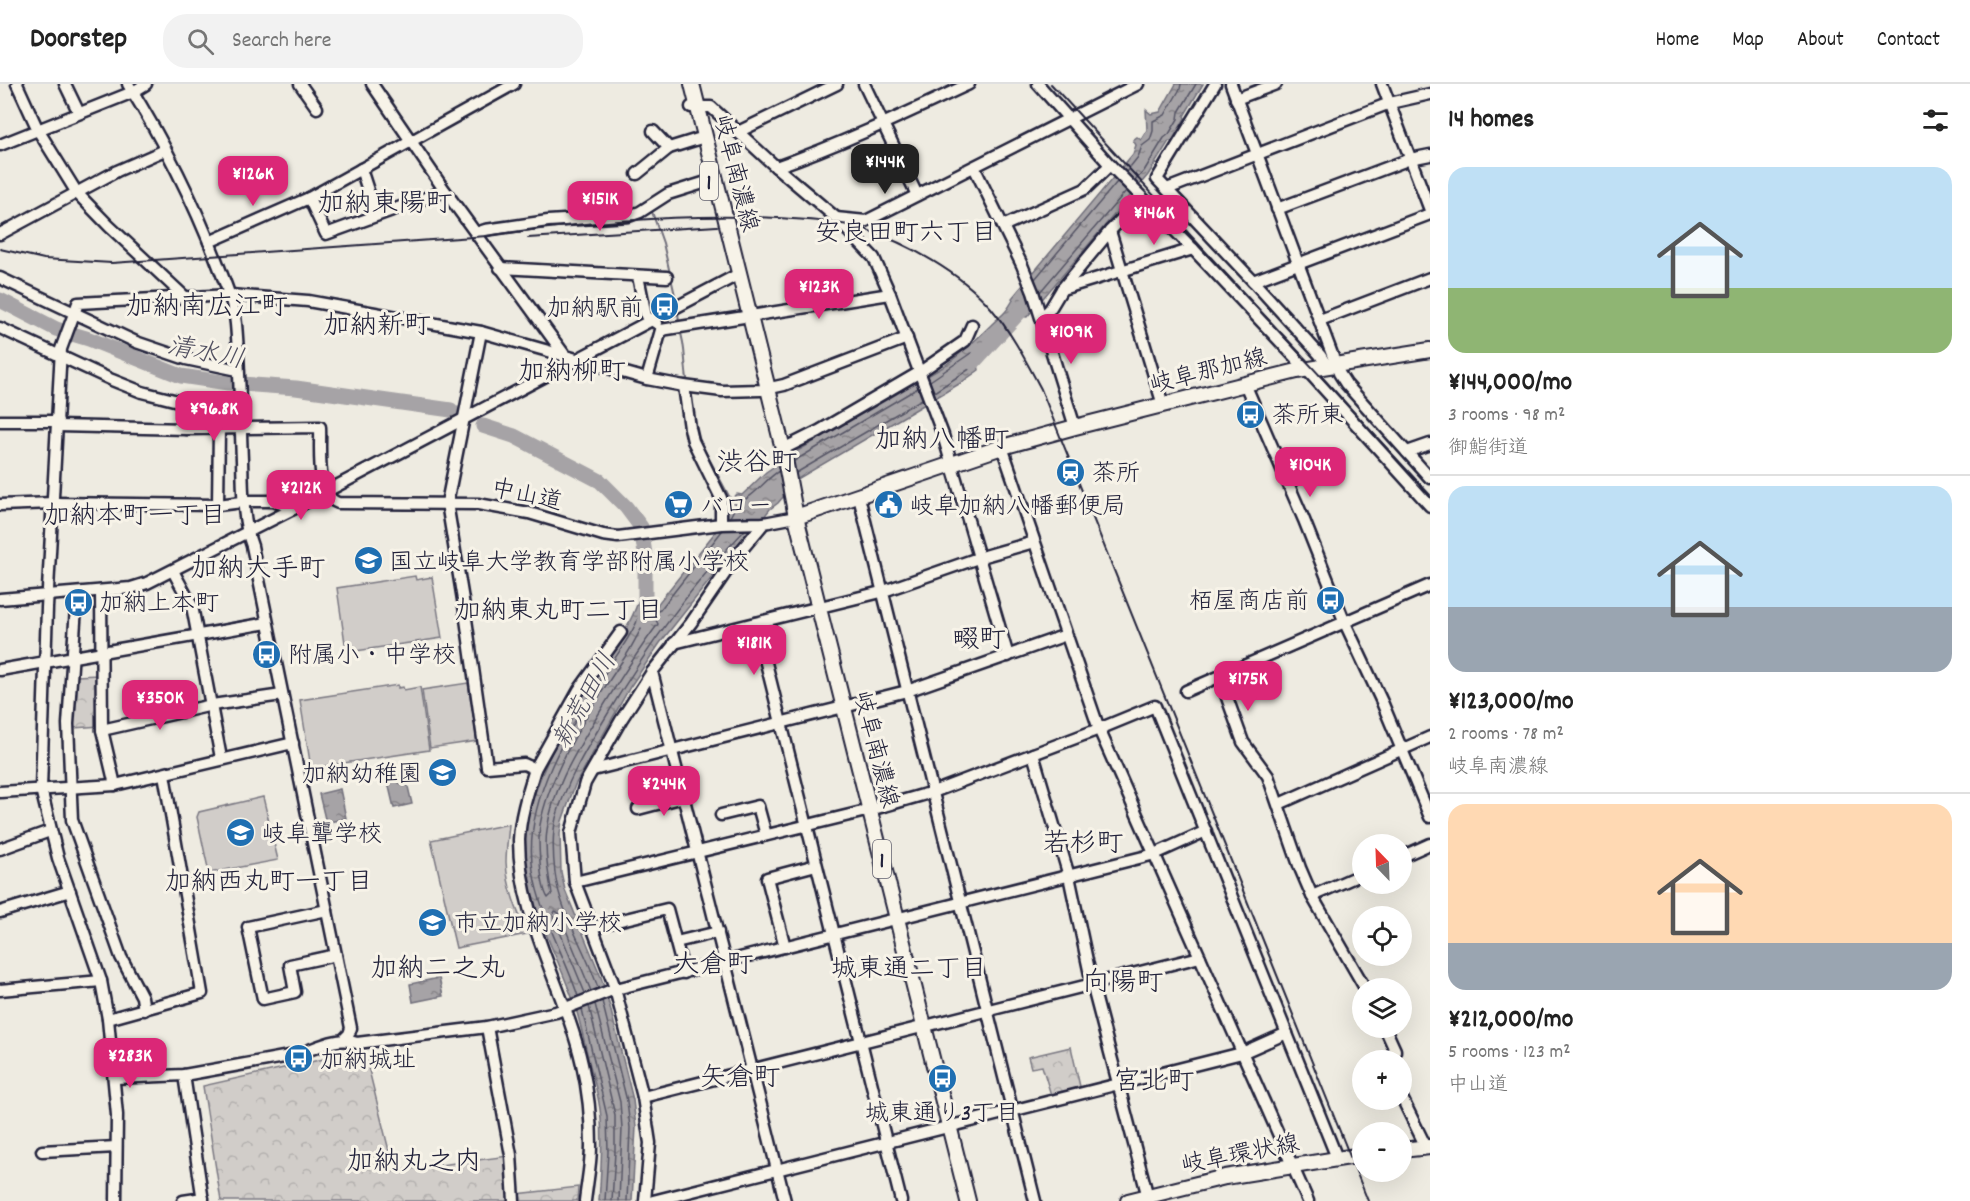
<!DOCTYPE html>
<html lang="en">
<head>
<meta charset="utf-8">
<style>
	:root { --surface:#fff; --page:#f2f2f2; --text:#222; --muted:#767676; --line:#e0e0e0; --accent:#db2777 }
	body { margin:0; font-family:Dekko,"Klee One",sans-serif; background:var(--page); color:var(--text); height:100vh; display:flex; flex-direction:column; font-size:22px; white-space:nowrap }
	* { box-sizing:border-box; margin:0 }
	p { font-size:20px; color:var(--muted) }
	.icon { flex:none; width:33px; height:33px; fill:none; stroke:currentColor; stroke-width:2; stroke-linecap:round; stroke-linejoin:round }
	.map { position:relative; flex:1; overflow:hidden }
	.sheet { display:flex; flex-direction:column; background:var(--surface); width:540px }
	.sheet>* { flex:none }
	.needle { width:39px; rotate:337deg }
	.buttons { position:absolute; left:1352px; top:750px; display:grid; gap:12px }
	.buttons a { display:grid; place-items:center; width:60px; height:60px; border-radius:50%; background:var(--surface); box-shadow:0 6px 24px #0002; font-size:30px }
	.price { position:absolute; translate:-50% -51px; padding:0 14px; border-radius:12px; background:var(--accent); color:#fff; font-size:20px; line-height:39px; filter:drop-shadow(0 2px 3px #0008) }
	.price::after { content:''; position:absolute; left:50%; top:36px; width:18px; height:14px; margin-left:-9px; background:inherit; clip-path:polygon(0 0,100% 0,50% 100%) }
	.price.on { background:#222; color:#fff }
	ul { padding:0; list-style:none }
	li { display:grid; align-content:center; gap:12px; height:318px; padding:0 18px }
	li+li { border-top:2px solid var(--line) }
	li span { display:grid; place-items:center; height:186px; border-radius:18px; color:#555 }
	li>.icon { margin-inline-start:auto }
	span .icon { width:108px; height:108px; fill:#fffc; stroke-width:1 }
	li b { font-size:26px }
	h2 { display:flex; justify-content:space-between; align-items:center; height:72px; padding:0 18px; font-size:26px }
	header { display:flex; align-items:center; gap:36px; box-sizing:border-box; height:84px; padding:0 30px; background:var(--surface); border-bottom:2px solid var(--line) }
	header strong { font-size:28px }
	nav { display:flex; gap:33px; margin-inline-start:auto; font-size:21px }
	.search { width:420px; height:54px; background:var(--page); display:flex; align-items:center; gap:15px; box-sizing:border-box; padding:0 21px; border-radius:24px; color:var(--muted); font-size:22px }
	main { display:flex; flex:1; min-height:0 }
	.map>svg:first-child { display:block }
	.grass { fill:#d1cdc9; stroke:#7a7882; stroke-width:1.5 }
	.park { fill:url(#park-crowns); stroke:#7a7882; stroke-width:1.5 }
	.water { fill:url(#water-ripples); stroke:#716f7b; stroke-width:1.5 }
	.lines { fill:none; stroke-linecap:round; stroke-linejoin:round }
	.shore { stroke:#575666; stroke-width:1.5 }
	.stream { stroke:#716f7b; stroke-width:2 }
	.river { stroke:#a6a3a6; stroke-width:15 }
	.minor-casing { stroke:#22223b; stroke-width:15 }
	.major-casing { stroke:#22223b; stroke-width:18 }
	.minor { stroke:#f7f3e8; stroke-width:10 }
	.major { stroke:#f7f3e8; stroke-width:14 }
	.rail { stroke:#22223b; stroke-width:2 }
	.labels { text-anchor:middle; stroke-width:6; stroke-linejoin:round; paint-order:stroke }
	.shield { fill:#f7f3e8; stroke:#62616f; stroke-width:1.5 }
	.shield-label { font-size:22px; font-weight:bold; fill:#22223b }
	.street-label { font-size:24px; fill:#22223b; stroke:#f7f3e8 }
	.poi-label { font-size:24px; fill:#22223b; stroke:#f7f3e8; text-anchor:start }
	.neighbourhood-label { font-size:26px; fill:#22223b; stroke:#f7f3e8 }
	.water-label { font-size:26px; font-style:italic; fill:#504f60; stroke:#f7f3e8 }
	.quarter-label { font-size:27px; fill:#22223b; stroke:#f7f3e8 }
</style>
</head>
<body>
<header>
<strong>Doorstep</strong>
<div class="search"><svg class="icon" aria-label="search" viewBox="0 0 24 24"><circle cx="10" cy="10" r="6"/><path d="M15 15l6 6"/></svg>Search here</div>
<nav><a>Home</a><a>Map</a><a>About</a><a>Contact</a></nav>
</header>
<main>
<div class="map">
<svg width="1430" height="1117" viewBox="0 0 1430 1117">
	<defs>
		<pattern id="park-crowns" width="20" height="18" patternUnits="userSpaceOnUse" patternTransform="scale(1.5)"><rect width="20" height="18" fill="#d1cdc9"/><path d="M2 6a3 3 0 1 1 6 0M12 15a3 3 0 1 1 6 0" fill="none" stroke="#b3b0ae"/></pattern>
		<pattern id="water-ripples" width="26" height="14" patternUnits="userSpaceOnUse" patternTransform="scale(1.5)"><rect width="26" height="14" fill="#a6a3a6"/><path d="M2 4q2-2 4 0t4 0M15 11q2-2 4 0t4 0" fill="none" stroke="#878488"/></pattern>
	</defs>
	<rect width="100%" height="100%" fill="#eeebe1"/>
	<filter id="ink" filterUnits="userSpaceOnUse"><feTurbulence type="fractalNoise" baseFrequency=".0167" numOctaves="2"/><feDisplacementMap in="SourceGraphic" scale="12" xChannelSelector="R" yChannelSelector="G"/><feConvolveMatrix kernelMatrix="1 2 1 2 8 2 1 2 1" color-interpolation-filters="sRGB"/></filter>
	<g filter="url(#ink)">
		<g class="grass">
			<path d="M415,492L416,496L432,493L442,554L356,567L345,559L337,504Z"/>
			<path d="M468,599L477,657L430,664L422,606Z"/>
			<path d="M398,601V604L403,603L404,606L420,603L429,666L311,684L300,616Z"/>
			<path d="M263,713L278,776L209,789L197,733L199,728Z"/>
			<path d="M509,740C508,753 506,766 506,778C507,803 517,827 527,850L456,864L431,756Z"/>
		</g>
		<g class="park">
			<path d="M99,591L100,642L74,644L76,592Z"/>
			<path d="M1071,963L1081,1007L1052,1014L1042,982L1031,984L1028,973Z"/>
			<path d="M364,966L394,1087L508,1072L511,1117H221L203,1002Z"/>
			<path d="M578,1103L577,1117H517V1110Z"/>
		</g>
		<g class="water">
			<path d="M1176,0H1203L1184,32L1185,34L1172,57H1169L1148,91L1027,233C1003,228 993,249 986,268L987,269L978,280L979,286L959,300L799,394L778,419L770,425L749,452L736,463L660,559L630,603L575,701L562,737L560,750L561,788L565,806L601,893L610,923L633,1016L636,1043L632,1117H599C601,1090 603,1063 601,1035C600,1016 594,996 589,978C585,960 581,942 576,925C557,865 515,805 527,739C537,685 570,634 598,588C613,564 629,544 638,518L656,522L713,451L730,421V418L737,410L742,411L766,388L794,369L943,283C961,270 976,256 991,241C1002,230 1004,232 1013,216L1012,214L1133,70L1136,61L1133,56L1137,53L1141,56L1147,46L1146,26L1151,30L1160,28Z"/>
			<path d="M405,690L412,720L394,724L387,694Z"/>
			<path d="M340,705L346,734L326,739L319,710Z"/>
			<path d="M439,894L443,912L413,918L410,900Z"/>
		</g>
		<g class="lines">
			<g class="shore">
				<path d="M1126,88L1138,73L1142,62L1150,56L1153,47V37L1165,31L1180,5L1181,0"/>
				<path d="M1135,97L1144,87L1164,54L1169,50L1178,35L1179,28L1196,0"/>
				<path d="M1035,195L1117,98"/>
				<path d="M1040,208L1126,107"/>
				<path d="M930,297L971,269L975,270L971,284L934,308"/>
				<path d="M794,377L918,304"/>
				<path d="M796,389L922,315"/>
				<path d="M730,433L738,418C753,415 765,395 779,387"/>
				<path d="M648,535L656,536L658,540C634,572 613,606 592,641C573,673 552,708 547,746C544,767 548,790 552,810L548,814C542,805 541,789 540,778C539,766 538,754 540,741C550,685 595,617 627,570C633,561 642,541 648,535Z"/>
				<path d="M598,904C586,866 560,829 555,789C553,772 552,751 556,734C566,699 585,667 604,636C644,568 690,502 745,446"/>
				<path d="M585,909L553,831L555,827L559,829L591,907"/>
				<path d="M578,912C564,870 540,831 533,787C522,718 569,644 605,589C619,568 633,549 642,526C648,523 653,530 660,526L722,447"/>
				<path d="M602,917L627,1017L630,1044L627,1117"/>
				<path d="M595,920L620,1018L622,1044L619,1117"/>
				<path d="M589,922L615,1031V1068L612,1117"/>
				<path d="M582,925L607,1032L608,1068L605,1117"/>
			</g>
			<g class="stream">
				<path d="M651,125L663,159L677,220"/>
				<path d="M678,226L679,241"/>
				<path d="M680,247C686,261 684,283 688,300"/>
				<path d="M690,311L693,329"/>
				<path d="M697,352L730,414L734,418"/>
			</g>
			<g class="river">
				<path d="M0,216L56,245L89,255L181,292L228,299L296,304L451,326"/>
				<path d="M973,279L1027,220"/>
				<path d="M483,342L514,352L600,397L626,423L641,443L645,470V538"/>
			</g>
			<defs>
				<g id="minor">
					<path d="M17,0L38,46L77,109L109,142L186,214"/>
					<path d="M65,0L79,29"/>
					<path d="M128,0C164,58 195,120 219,183C226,201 234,220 236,240C240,285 240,331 242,376C243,405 242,435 252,462L351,944L349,950L345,954"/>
					<path d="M300,0L317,24"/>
					<path d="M372,0L445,107L566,273"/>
					<path d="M864,0L917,111"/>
					<path d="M1215,0L1157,95L1253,197L1430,130"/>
					<path d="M1231,0L1339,289L1346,300L1430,394"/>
					<path d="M1382,0L1430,126"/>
					<path d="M1236,15L1276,0"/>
					<path d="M691,23H711L776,83L834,132L874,174L890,210L943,351L1008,572"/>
					<path d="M653,47L669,64L698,55"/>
					<path d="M738,48L837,0"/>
					<path d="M0,61L133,8L146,0"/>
					<path d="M1110,81L1193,165L1307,286L1430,422"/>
					<path d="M776,83C842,60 905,30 969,0"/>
					<path d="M974,83L1022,181L1033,208L1075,343"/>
					<path d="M361,85L376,131"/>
					<path d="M637,90L669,64"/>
					<path d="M1167,105L1390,19L1430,10"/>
					<path d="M309,114L326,150L445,107"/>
					<path d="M1277,125L1410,75L1430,71"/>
					<path d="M836,134L866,137L1138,0"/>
					<path d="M1003,142L1085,105L1110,81L1038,0"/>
					<path d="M1110,147L1163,321"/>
					<path d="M476,149L485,146L548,137L629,132L640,128L668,110L716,95"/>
					<path d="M0,150L117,87L165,66"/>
					<path d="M209,158L309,114L514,0"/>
					<path d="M500,184L667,193"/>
					<path d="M638,192L646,232L656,239"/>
					<path d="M0,194L136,258L186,275L238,286"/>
					<path d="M1253,197L1320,271L1327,282"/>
					<path d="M1062,205L1110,147L1142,114"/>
					<path d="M1042,233L1050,225L1062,205L1193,165"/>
					<path d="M1320,236L1430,194"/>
					<path d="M0,244L112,296L142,308L182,318L187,322V345"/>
					<path d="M661,246L890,210"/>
					<path d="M481,248L447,419L465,528L487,683L524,680L535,685C528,708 520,732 519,756C519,835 565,905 582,980C588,1006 591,1035 591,1062C591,1080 587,1099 585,1117"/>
					<path d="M647,295L661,246"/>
					<path d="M1245,300L1304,436L1345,539L1382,618L1430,733"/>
					<path d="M684,302L690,344L693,357L721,414V440"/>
					<path d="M0,337H58"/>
					<path d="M58,342L187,345L320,343C321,364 315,411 338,419L478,420L529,429L603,451L618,453L721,440L764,439L796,433"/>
					<path d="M1002,363L1099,645L1308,1117"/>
					<path d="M783,365L819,347L920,288L965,257L972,241"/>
					<path d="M1407,368L1430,360"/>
					<path d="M859,413L1035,1117"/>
					<path d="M0,421L53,419L218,421L250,417H274L293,425"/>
					<path d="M218,421L219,344"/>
					<path d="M173,487L192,522L221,674"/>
					<path d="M101,507L102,646L115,701"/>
					<path d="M77,509L68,640L72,736L121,873L142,913L144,926"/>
					<path d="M0,515L131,504L147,499L293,425L739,190"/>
					<path d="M756,539L901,1117"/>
					<path d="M674,559L881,508L981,473L1034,458"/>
					<path d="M0,586L267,539"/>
					<path d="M652,588L785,1117"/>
					<path d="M1220,594L1243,658L1268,692L1300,784L1312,812L1365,904"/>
					<path d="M1186,607L1430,501"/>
					<path d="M102,646L212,621L282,611"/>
					<path d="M1033,670L1069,792L1092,900L1149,1117"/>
					<path d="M535,685L579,606L621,548"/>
					<path d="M593,686L907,607L1066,551"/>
					<path d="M0,708L115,701L293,659"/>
					<path d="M1279,720L1430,653"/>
					<path d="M638,725L684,713"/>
					<path d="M721,731L758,722L766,751"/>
					<path d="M0,765L50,747"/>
					<path d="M1401,773L1430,760"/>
					<path d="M575,798L870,726L933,708L1099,645L1155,622L1337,1074"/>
					<path d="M1312,812L1362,790"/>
					<path d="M327,826L248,843L263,915L295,908L290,881L336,871"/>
					<path d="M0,828L70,807"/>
					<path d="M592,843L667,825L684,889"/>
					<path d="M676,858L718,848"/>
					<path d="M785,863L767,794L816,781"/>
					<path d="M0,906L101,897"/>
					<path d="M108,935L202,909L164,690"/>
					<path d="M487,943L511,1071L514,1117"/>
					<path d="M1385,944L1395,966L1394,976"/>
					<path d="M184,991L203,1117"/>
					<path d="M115,994L184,991L295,971C316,965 335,951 357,959L487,943L556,928L612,906L1155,770L1206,747"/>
					<path d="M1401,1012L1426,1063"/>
					<path d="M643,1013L1200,873"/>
					<path d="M42,1067L116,1063"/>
					<path d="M116,1117L117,1031L108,935L101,897L58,774L41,705L47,524L61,265L78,219L230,211L308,217L481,248L647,295L684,302L722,307L761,306L784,301L907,254"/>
					<path d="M183,1117L203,1114"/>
					<path d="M645,1117L650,1059L643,1013L614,901L575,798L571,749L585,699L621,636L652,588L691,539L739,469L764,439"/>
					<path d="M653,1117L1242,969L1287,949"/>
				</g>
				<g id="major">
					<path d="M692,0L783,365L796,433L968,1117"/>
					<path d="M796,433L1002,363L1075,343L1297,287L1430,266"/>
					<path d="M1401,1066L1430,1063"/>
					<path d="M1128,1117L1225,1093L1362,1071"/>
				</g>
			</defs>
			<use href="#minor" class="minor-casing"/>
			<use href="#major" class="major-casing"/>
			<use href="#minor" class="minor"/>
			<use href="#major" class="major"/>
			<g class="rail">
				<path d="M1051,0L1430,411"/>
				<path d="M528,154L717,142"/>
				<path d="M0,165L44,175L112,179L487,152C583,138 681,129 778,134C807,136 836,137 864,145C907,159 961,189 991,224C1011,248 1026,277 1041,305L1368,1117"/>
			</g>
		</g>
	</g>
	<defs>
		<symbol id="bus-disc" viewBox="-11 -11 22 22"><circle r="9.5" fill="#1f6fb2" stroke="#f7f3e8"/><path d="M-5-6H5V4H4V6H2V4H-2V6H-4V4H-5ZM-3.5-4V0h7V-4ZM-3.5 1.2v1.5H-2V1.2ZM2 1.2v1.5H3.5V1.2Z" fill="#fff"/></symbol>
		<symbol id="station-disc" viewBox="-11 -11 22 22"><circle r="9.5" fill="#1f6fb2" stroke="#f7f3e8"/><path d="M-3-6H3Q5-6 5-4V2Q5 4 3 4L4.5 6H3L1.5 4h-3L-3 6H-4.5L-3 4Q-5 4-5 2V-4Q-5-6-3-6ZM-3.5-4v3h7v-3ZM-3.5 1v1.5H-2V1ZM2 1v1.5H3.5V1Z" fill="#fff"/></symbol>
		<symbol id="supermarket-disc" viewBox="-11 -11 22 22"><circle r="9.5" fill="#1f6fb2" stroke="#f7f3e8"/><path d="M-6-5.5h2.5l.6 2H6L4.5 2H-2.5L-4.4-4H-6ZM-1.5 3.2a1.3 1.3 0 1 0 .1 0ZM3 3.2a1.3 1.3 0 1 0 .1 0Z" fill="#fff"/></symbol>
		<symbol id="civic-disc" viewBox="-11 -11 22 22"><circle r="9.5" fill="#1f6fb2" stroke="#f7f3e8"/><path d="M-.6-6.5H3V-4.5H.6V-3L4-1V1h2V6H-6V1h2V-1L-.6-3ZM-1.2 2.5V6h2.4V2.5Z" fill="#fff"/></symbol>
		<symbol id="school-disc" viewBox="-11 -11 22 22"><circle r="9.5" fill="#1f6fb2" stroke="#f7f3e8"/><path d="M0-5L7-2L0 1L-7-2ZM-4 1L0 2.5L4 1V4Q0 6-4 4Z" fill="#fff"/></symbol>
	</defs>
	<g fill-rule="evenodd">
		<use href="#bus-disc" x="648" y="206" width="33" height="33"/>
		<use href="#bus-disc" x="1234" y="314" width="33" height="33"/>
		<use href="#station-disc" x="1054" y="372" width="33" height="33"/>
		<use href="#supermarket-disc" x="662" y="404" width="33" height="33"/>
		<use href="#civic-disc" x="872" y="404" width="33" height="33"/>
		<use href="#school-disc" x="352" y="460" width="33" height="33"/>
		<use href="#bus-disc" x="1314" y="500" width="33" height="33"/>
		<use href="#bus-disc" x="62" y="502" width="33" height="33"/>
		<use href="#bus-disc" x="250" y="554" width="33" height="33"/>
		<use href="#school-disc" x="426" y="672" width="33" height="33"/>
		<use href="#school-disc" x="224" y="732" width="33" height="33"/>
		<use href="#school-disc" x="416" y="822" width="33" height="33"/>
		<use href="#bus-disc" x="282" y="958" width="33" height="33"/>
		<use href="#bus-disc" x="926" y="978" width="33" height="33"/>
	</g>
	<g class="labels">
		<g class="shield">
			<rect x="700" y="78" width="18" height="38" rx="4.5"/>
			<rect x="873" y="756" width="18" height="38" rx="4.5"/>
		</g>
		<g class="shield-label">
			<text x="709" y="105">1</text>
			<text x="882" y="783">1</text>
		</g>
		<g class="street-label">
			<text transform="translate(737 89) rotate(76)" y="8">岐阜南濃線</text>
			<text transform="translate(1208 286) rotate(-14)" y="8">岐阜那加線</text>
			<text transform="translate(527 410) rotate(12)" y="8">中山道</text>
			<text transform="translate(877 665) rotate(76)" y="8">岐阜南濃線</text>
			<text transform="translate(1240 1069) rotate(-11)" y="8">岐阜環状線</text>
		</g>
		<g class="poi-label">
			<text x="643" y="231" text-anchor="end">加納駅前</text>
			<text x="1272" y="338">茶所東</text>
			<text x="1092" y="396">茶所</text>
			<text x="700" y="429">バロー</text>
			<text x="910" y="429">岐阜加納八幡郵便局</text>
			<text x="389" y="485">国立岐阜大学教育学部附属小学校</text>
			<text x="1309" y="524" text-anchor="end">栢屋商店前</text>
			<text x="99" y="526">加納上本町</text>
			<text x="288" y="578">附属小・中学校</text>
			<text x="422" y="697" text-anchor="end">加納幼稚園</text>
			<text x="262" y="757">岐阜聾学校</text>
			<text x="454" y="846">市立加納小学校</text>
			<text x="320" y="983">加納城址</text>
			<text x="942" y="1036" text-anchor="middle">城東通り3丁目</text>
		</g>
		<g class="neighbourhood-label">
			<text x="906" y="156">安良田町六丁目</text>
			<text x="135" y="439">加納本町一丁目</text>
			<text x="559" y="534">加納東丸町二丁目</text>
			<text x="269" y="805">加納西丸町一丁目</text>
			<text x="909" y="892">城東通二丁目</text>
		</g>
		<g class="water-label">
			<text transform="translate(206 267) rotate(11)" y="9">清水川</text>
			<text transform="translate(583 616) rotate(-61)" y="9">新荒田川</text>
		</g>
		<g class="quarter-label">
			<text x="385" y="127">加納東陽町</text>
			<text x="207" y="230">加納南広江町</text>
			<text x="377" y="249">加納新町</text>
			<text x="572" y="295">加納柳町</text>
			<text x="942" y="363">加納八幡町</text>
			<text x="757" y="386">渋谷町</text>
			<text x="258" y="492">加納大手町</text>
			<text x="979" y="563">畷町</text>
			<text x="1083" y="767">若杉町</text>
			<text x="713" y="888">大倉町</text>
			<text x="438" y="892">加納二之丸</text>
			<text x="1123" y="906">向陽町</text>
			<text x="740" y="1001">矢倉町</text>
			<text x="1154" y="1005">宮北町</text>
			<text x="414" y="1085">加納丸之内</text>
		</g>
	</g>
</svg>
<div class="buttons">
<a><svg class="needle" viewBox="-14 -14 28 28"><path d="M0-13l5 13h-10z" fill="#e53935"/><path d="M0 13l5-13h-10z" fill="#767676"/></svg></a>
<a><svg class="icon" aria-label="locate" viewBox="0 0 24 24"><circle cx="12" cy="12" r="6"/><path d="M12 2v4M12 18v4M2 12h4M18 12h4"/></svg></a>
<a><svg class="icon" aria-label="layers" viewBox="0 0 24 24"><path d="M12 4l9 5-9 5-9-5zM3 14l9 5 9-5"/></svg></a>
<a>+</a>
<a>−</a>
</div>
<b class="price on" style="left:885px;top:111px">¥144K</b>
<b class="price" style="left:253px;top:123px">¥126K</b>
<b class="price" style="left:600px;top:148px">¥151K</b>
<b class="price" style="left:1154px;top:162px">¥146K</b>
<b class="price" style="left:819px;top:236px">¥123K</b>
<b class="price" style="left:1071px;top:281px">¥109K</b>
<b class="price" style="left:214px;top:358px">¥96.8K</b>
<b class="price" style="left:1310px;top:414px">¥104K</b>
<b class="price" style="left:301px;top:437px">¥212K</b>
<b class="price" style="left:754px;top:592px">¥181K</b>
<b class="price" style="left:1248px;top:628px">¥175K</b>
<b class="price" style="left:160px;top:647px">¥350K</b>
<b class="price" style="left:664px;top:733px">¥244K</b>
<b class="price" style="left:130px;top:1005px">¥283K</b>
</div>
<section class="sheet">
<h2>14 homes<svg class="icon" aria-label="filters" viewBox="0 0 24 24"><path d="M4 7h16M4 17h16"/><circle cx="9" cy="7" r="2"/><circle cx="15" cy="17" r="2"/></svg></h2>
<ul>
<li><span style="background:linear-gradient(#bfe0f5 65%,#8fb573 0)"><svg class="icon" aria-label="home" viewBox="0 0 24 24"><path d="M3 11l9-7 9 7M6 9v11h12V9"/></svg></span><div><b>¥144,000/mo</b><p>3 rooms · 98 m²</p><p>御鮨街道</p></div></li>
<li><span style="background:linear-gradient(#bfe0f5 65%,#9aa5b1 0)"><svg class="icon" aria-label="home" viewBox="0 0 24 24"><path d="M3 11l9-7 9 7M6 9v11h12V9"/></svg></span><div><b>¥123,000/mo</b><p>2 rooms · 78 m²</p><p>岐阜南濃線</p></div></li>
<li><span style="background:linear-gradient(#ffd9b3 75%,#9aa5b1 0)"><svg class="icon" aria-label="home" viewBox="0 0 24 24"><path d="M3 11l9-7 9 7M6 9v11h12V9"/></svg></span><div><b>¥212,000/mo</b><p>5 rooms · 123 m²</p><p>中山道</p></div></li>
</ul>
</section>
</main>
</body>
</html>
